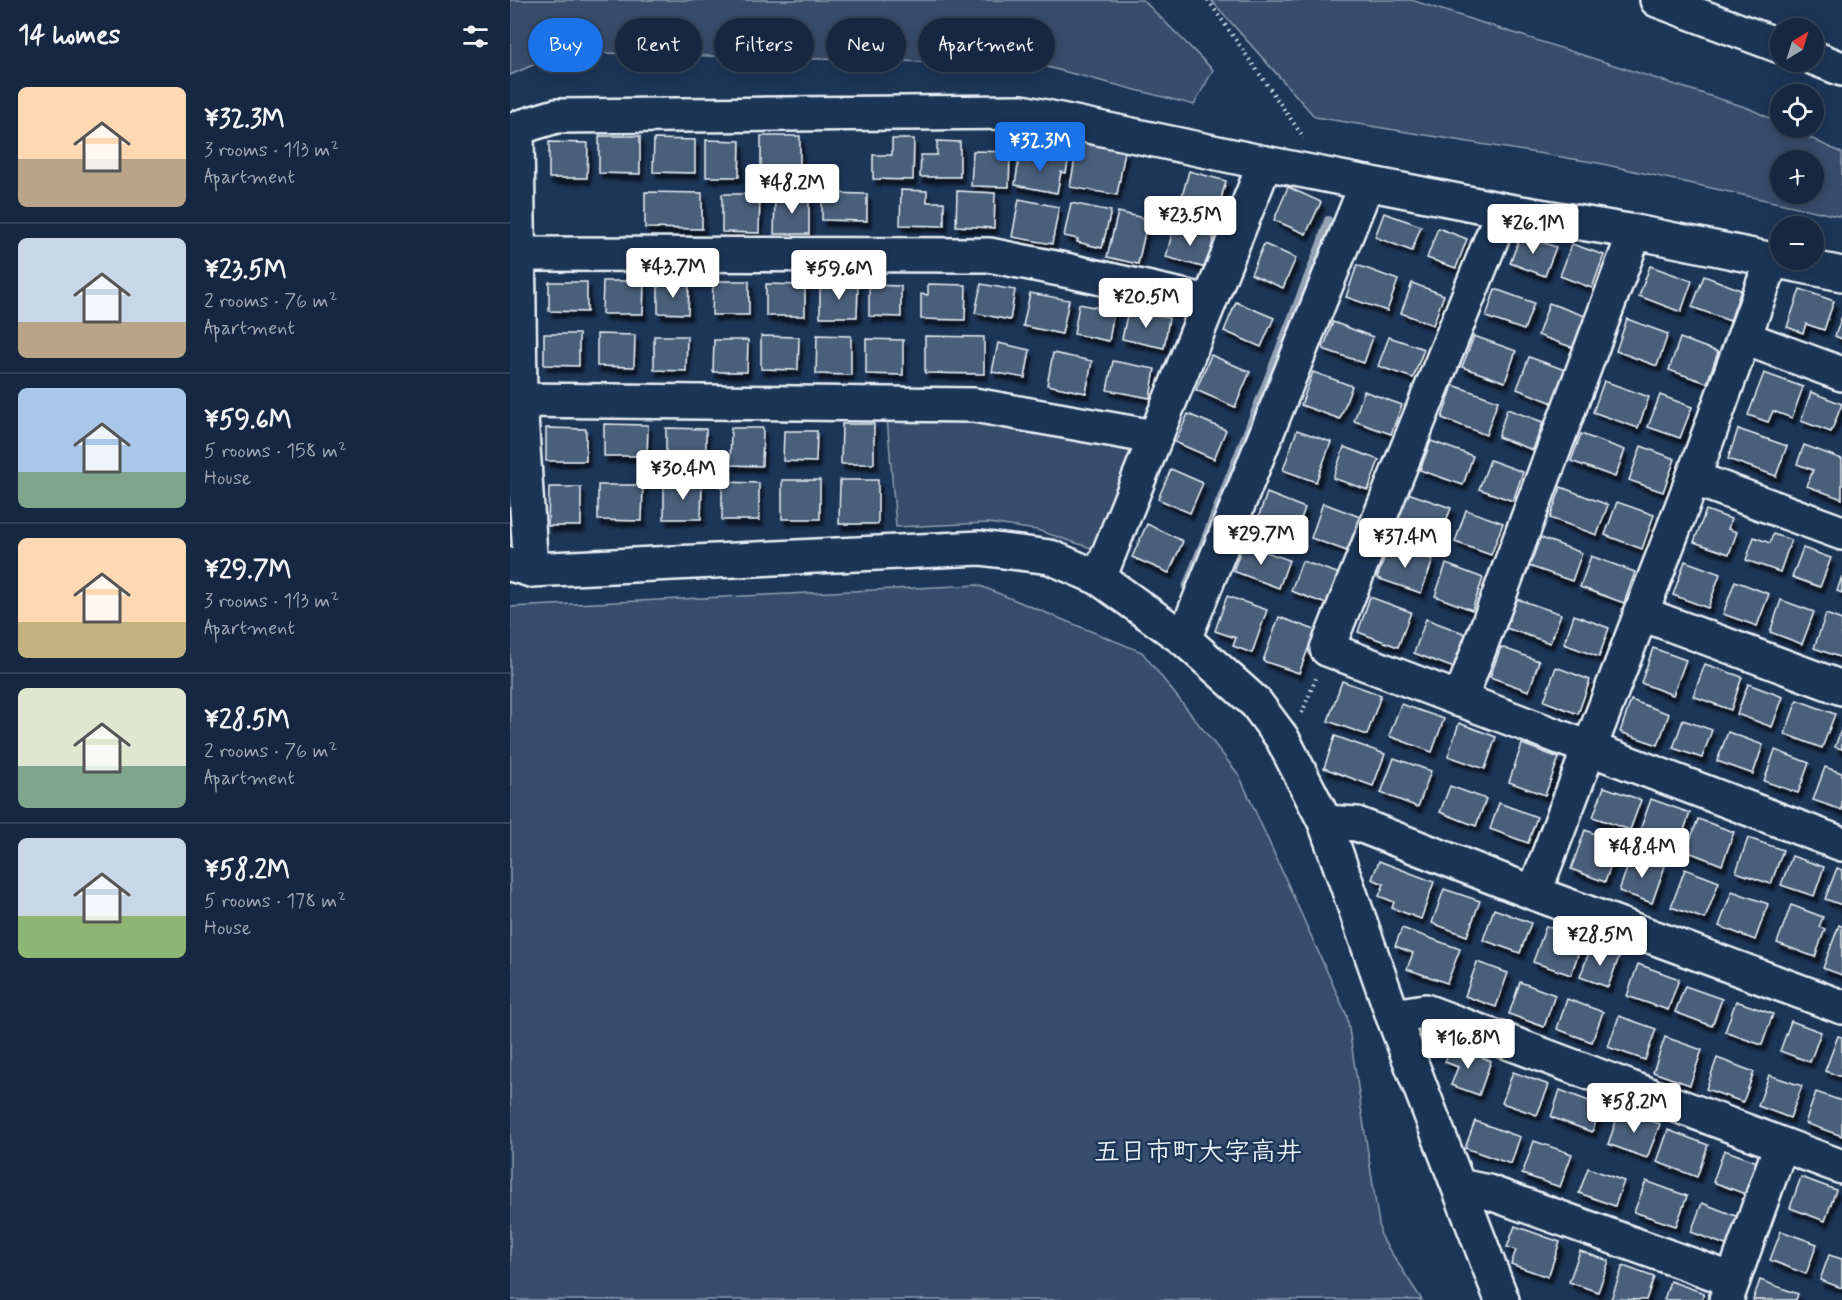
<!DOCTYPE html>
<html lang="en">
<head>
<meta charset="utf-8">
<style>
	:root { --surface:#162841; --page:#23344c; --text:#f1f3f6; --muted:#9ea6b1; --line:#35445a; --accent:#1a73e8 }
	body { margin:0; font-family:Mynerve,"Klee One",sans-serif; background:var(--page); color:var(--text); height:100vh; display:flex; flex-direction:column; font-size:22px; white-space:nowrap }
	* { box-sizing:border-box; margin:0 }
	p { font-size:20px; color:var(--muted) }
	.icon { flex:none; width:33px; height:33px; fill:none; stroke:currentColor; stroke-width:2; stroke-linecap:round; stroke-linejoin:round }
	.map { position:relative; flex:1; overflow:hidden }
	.panel { display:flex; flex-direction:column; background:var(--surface); width:510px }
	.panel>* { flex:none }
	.top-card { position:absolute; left:18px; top:18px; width:570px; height:54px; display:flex; gap:12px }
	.needle { width:39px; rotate:38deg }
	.fabs { position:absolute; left:1260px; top:18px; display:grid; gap:12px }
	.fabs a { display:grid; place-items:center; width:54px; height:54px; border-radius:50%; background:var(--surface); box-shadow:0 3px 15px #0003,0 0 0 2px var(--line); font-size:30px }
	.price { position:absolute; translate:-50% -51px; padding:0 14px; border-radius:6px; background:#fff; color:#222; font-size:20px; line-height:39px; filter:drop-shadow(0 2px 3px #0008) }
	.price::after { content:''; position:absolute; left:50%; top:36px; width:18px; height:14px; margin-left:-9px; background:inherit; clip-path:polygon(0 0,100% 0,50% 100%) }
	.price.selected { background:var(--accent); color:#fff }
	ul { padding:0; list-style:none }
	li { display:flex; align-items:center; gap:18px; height:150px; padding:0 18px }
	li+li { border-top:2px solid var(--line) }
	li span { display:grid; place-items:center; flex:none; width:168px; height:120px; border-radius:9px; color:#555 }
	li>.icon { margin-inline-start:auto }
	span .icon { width:72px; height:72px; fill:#fffc; stroke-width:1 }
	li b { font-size:26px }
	h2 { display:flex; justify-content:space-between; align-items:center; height:72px; padding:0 18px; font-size:26px }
	.tag { padding:0 21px; border-radius:27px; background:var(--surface); box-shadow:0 3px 15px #0003,0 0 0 2px var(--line); font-size:21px; line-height:54px }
	.tag.selected { background:var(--accent); color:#fff }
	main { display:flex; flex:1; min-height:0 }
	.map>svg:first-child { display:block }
	.green { fill:#374d6c; stroke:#909fb2; stroke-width:1.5; fill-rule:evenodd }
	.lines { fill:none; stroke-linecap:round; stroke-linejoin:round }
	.stream { stroke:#95a4b5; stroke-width:8 }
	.building { fill:#495e7a; stroke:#e8f1f8; stroke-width:1.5; filter:url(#shadow) }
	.minor-casing { stroke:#e8f1f8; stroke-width:38 }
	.path { stroke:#e8f1f8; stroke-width:4; stroke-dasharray:1.5 4.5; stroke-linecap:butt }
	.minor { stroke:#1d3557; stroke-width:33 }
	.labels { text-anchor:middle; stroke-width:5; stroke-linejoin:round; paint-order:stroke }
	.quarter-label { font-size:26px; font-weight:bold; fill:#e8f1f8; stroke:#1d3557 }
</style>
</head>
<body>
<main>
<section class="panel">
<h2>14 homes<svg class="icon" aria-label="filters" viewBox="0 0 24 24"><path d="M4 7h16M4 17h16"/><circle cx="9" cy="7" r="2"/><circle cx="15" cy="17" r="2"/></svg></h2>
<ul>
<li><span style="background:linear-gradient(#ffd9b3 60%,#b9a48a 0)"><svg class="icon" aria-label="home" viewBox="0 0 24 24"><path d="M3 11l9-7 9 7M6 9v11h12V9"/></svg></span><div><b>¥32.3M</b><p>3 rooms · 113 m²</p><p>Apartment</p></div></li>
<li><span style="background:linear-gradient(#c9d6e8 70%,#b9a48a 0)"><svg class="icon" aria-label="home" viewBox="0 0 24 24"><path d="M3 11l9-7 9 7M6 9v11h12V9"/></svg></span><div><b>¥23.5M</b><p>2 rooms · 76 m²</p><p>Apartment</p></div></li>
<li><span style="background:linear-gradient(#a9c7e8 70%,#7fa58c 0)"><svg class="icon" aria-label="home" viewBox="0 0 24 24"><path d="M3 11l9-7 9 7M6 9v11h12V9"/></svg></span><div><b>¥59.6M</b><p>5 rooms · 158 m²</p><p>House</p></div></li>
<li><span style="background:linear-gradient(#ffd9b3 70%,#c2b280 0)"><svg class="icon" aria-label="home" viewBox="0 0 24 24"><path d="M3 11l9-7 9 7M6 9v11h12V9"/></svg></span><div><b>¥29.7M</b><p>3 rooms · 113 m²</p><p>Apartment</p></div></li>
<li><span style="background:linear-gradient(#dfe7d0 65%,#7fa58c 0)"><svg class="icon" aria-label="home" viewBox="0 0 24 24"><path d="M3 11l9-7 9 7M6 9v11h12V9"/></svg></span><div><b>¥28.5M</b><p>2 rooms · 76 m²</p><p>Apartment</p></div></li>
<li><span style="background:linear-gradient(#c9d6e8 65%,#8fb573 0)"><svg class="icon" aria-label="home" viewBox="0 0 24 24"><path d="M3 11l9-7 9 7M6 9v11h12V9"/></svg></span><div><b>¥58.2M</b><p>5 rooms · 178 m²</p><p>House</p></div></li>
</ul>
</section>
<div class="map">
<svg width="1332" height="1300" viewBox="0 0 1332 1300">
	<defs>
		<filter id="shadow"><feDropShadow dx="3.5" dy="6" stdDeviation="1.5" flood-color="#0009"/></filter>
	</defs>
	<rect width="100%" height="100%" fill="#1d3557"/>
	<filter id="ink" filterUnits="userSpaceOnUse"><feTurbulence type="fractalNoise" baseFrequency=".0167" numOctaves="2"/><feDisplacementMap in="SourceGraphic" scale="12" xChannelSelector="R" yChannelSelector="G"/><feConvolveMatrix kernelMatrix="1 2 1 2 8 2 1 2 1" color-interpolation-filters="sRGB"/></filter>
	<g filter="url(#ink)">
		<g class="green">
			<path d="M0,0H633L703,70L684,105L529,65L53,52L0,75Z"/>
			<path d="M701,0H901L1238,108L1270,123V128H1279L1332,153V217L1088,163L805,117ZM1270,160H1304V194H1270Z"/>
			<path d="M460,416L616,446L625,457L596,544L581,548L527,530L478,523L386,527L377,417Z"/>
			<path d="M468,585L632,652L729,775L837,1016L871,1237L912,1300H0V607Z"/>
		</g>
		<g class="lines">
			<path class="stream" d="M676,587L811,243L818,220"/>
		</g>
		<g class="building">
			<path d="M89,136H130V174L89,173Z"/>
			<rect x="251" y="136" width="39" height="38"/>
			<path d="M144,139L185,140V173L143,172Z"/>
			<path d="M382,139H404L403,180L363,179V155H382Z"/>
			<path d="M196,140L230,141L229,177H196Z"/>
			<path d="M427,141L450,142V177H410L411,155H427Z"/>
			<path d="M39,142L78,143L77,178H39Z"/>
			<path d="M568,142L615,151L607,195L560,187Z"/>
			<path d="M463,151L500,152L499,187L461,186Z"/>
			<path d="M510,153L558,162L556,173L551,172L547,193L505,185Z"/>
			<path d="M679,171L716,181L706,217L669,207Z"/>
			<path d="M778,187L811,202L796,234L764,220Z"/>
			<path d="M391,190L417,191V202H434V226L390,225Z"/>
			<path d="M447,191L485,193L484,228L446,226Z"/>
			<path d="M135,192L192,193V229L135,228Z"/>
			<path d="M312,193L357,194V221L312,220Z"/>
			<path d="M212,194H250L249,233L212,232Z"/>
			<path d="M265,196L299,197V234H264Z"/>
			<path d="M509,199L549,207L542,244L502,237Z"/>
			<path d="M561,203L601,211L592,248L567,242L568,239L554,236Z"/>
			<path d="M608,212L638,219L628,264L597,257Z"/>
			<path d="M874,213L911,226L902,251L865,237Z"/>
			<path d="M664,226L704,237L696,268L656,257Z"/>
			<path d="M928,228L957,239L946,268L917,258Z"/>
			<path d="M1011,235L1046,247L1035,276L1000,263Z"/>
			<path d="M754,244L786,258L773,288L741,274Z"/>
			<path d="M1062,244L1094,255L1082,288L1050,276Z"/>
			<path d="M847,265L888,280L877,311L836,297Z"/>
			<path d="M1140,266L1182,281L1171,312L1129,296Z"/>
			<path d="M1194,276L1231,290L1220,321L1182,307Z"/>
			<path d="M93,281H134L133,314H92Z"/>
			<path d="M203,281H239V315H202Z"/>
			<path d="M39,282H77V312L39,311Z"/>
			<path d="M902,283L934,295L923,325L891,313Z"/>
			<path d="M148,284H179L178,314L148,313Z"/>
			<path d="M256,284L295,285V316H256Z"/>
			<path d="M310,284L348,285L347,317H310Z"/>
			<path d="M418,284L456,285L455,320L411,319V294L418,295Z"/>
			<path d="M471,284L505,290L500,320L465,313Z"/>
			<path d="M359,285L391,286V317L359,316Z"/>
			<path d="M985,289L1024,303L1014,330L976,317Z"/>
			<path d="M1290,289L1324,301L1314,330L1296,324L1293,333L1277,327Z"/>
			<path d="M520,293L559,300L552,334L513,326Z"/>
			<path d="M726,302L764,318L751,347L714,331Z"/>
			<path d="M1039,303L1075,316L1064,348L1028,335Z"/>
			<path d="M569,304L604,311L599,341L564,334Z"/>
			<path d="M618,310L659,318L654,348L612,339Z"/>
			<path d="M1332,316V339L1325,336Z"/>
			<path d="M1117,319L1158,334L1147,366L1106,351Z"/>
			<path d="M823,322L863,337L854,363L813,349Z"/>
			<path d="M34,334H69V366L34,365Z"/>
			<path d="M87,334L125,335L124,367L87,366Z"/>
			<path d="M307,335L341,336V375L306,374Z"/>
			<path d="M144,336H177L176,371L144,370Z"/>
			<path d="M251,336L289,337L288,370L251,369Z"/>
			<path d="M415,336L474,337V374L415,373Z"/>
			<path d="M964,336L1006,351L995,382L952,367Z"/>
			<path d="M879,337L914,349L903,378L868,366Z"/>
			<path d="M1170,338L1208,352L1197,383L1159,370Z"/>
			<path d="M356,339L393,340V375L356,374Z"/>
			<path d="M204,340H238L237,372H203Z"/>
			<path d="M488,343L520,350L515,378L482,372Z"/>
			<path d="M543,353L582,361L576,393L537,385Z"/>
			<path d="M701,355L740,372L725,407L686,390Z"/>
			<path d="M1019,357L1055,370L1043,403L1007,389Z"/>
			<path d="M603,361L645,369L640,398L597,390Z"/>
			<path d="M803,372L842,386L830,419L791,405Z"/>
			<path d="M1254,373L1293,387L1282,418L1263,411L1258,422L1238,415Z"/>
			<path d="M1094,381L1139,397L1128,428L1083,412Z"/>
			<path d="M943,385L988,401L976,435L932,418Z"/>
			<path d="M854,391L892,405L881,434L844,421Z"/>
			<path d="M1301,392L1332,404L1321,432L1291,421Z"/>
			<path d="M1150,395L1182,407L1170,438L1138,427Z"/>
			<path d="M997,409L1033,422L1023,450L988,437Z"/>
			<path d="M678,414L716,430L704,459L665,442Z"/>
			<path d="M94,424L138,425L137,456H94Z"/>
			<path d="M332,424H364V464H331Z"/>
			<path d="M36,428L76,429V461H36Z"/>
			<path d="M156,428L196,429V458H156Z"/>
			<path d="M221,428H253L252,466L220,465Z"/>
			<path d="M1228,429L1277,446L1266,476L1218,459Z"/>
			<path d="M787,430L821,442L806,482L773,470Z"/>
			<path d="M274,431H307L306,462L273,461Z"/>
			<path d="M1071,434L1115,450L1105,477L1061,461Z"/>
			<path d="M921,441L963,456L953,485L910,470Z"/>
			<path d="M1294,445L1332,459V499L1297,486L1303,470L1287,464Z"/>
			<path d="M1131,446L1165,459L1153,492L1119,480Z"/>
			<path d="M834,447L869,460L858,490L823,478Z"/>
			<path d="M980,460L1013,472L1003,501L969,489Z"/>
			<path d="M661,469L693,483L680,513L648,499Z"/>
			<rect x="272" y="480" width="38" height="39"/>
			<path d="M330,480H368V524H329Z"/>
			<path d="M212,482L249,483V520H212Z"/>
			<path d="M154,483L192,484L191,519H154Z"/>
			<path d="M88,485H133L132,521L88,520Z"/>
			<path d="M39,487H71V526H38Z"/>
			<path d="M1051,487L1098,505L1087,535L1040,518Z"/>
			<path d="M757,493L795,508L786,532L748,518Z"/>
			<path d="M898,493L941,508L929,540L886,524Z"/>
			<path d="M1107,502L1144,515L1132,549L1095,535Z"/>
			<path d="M813,503L850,517L837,551L801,538Z"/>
			<path d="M956,510L993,523L981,555L945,542Z"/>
			<path d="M1196,510L1221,519L1218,529L1227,532L1219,554L1184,542Z"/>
			<path d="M637,524L673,541L659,573L622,557Z"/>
			<path d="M1263,534L1281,540L1270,572L1236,560L1244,537L1260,543Z"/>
			<path d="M1029,537L1072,553L1062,581L1019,566Z"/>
			<path d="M733,544L779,560L769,588L723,571Z"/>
			<path d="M879,545L923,560L911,593L867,578Z"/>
			<path d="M1293,548L1321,558L1310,587L1282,577Z"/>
			<path d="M1081,556L1125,572L1114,603L1070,587Z"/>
			<path d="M792,561L830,574L819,605L781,591Z"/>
			<path d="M1175,561L1210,574L1198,608L1163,595Z"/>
			<path d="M936,564L973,578L962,610L925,596Z"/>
			<path d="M1332,576V593L1327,591Z"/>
			<path d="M1225,581L1259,594L1247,626L1213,614Z"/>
			<path d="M717,596L757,610L742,653L723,646L726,638L705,631Z"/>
			<path d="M860,597L901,612L888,647L848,632Z"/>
			<path d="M1007,599L1051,614L1040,643L996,628Z"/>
			<path d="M1271,600L1304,612L1292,644L1260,632Z"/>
			<path d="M1316,614L1332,620V658L1304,648Z"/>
			<path d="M1064,615L1099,628L1089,657L1054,644Z"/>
			<path d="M769,617L805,630L789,673L753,661Z"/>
			<path d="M916,619L956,634L944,668L904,653Z"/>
			<path d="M991,647L1029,661L1019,691L980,677Z"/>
			<path d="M1143,648L1176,660L1163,695L1131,683Z"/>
			<path d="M1195,664L1232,677L1221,710L1183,696Z"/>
			<path d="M1046,667L1080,680L1068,714L1034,701Z"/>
			<path d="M832,681L871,695L857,735L818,721Z"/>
			<path d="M1238,684L1273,697L1262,727L1227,714Z"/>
			<path d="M1121,700L1159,714L1148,745L1110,732Z"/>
			<path d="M1287,700L1325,714L1312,748L1275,734Z"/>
			<path d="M891,704L934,719L922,752L879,736Z"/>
			<path d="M1173,720L1202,730L1192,758L1163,748Z"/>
			<path d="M949,723L986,737L975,769L938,756Z"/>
			<path d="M1332,727V749L1325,747Z"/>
			<path d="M1218,732L1253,745L1243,774L1207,761Z"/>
			<path d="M825,736L875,754L863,786L814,768Z"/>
			<path d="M1012,744L1049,758L1035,795L999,782Z"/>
			<path d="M1265,750L1299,763L1288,793L1254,781Z"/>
			<path d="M884,758L921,771L908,807L871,793Z"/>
			<path d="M1315,767L1332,773V810L1303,800Z"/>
			<path d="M940,786L976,799L966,826L930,812Z"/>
			<path d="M1094,787L1131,800L1120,830L1083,817Z"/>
			<path d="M1141,799L1180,813L1168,847L1129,833Z"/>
			<path d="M989,803L1027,817L1018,843L980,829Z"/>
			<path d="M1188,819L1224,832L1212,865L1176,851Z"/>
			<path d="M1075,830L1109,843L1095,882L1061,869Z"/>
			<path d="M1238,838L1273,850L1261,884L1226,872Z"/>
			<path d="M1122,854L1155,866L1142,903L1109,891Z"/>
			<path d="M1282,856L1314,867L1304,896L1271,885Z"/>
			<path d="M869,861L924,882L911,919L882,908L884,902L869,896L874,884L862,879Z"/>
			<path d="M1327,868L1332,870V905L1315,899Z"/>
			<path d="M1175,869L1209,882L1195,919L1161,907Z"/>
			<path d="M934,889L970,901L957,936L922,923Z"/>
			<path d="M1222,891L1258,904L1245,940L1209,926Z"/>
			<path d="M1281,905L1313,917L1309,927L1315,929L1305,957L1267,943Z"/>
			<path d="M984,909L1021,923L1010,953L973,940Z"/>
			<path d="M1329,925L1332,926V975L1313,968Z"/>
			<path d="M1036,926L1073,940L1061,975L1023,962Z"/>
			<path d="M892,928L950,949L937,983L897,969L903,953L885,946Z"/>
			<path d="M1081,947L1109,957L1098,987L1070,977Z"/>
			<path d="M967,962L998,973L986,1007L955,996Z"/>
			<path d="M1128,964L1169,979L1158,1010L1117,996Z"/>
			<path d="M1010,982L1045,995L1034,1027L999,1014Z"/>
			<path d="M1175,986L1212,999L1202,1026L1165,1012Z"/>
			<path d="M1057,999L1093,1012L1082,1042L1047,1029Z"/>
			<path d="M1226,1001L1263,1014L1252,1045L1215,1032Z"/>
			<path d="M1109,1016L1146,1029L1135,1060L1098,1047Z"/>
			<path d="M1281,1021L1311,1032L1300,1062L1270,1051Z"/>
			<path d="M1328,1036L1332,1037V1077L1315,1071Z"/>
			<path d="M1155,1037L1192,1050L1180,1085L1143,1072Z"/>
			<path d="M941,1046L981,1061L969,1095L941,1085L948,1067L935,1062Z"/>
			<path d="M1207,1058L1244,1072L1233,1102L1196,1089Z"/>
			<path d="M1003,1072L1039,1085L1027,1115L992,1103Z"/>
			<path d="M1259,1075L1292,1086L1280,1118L1248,1106Z"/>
			<path d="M1050,1090L1092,1106L1082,1132L1041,1117Z"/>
			<path d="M1306,1092L1332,1101V1136L1295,1123Z"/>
			<path d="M1110,1110L1150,1124L1137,1158L1098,1144Z"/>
			<path d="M965,1121L1010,1137L1001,1164L955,1148Z"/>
			<path d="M1158,1130L1198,1145L1187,1177L1147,1162Z"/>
			<path d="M1024,1141L1062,1154L1050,1187L1012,1174Z"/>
			<path d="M1214,1150L1250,1163L1238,1195L1203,1182Z"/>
			<path d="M1078,1168L1114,1181L1105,1206L1069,1193Z"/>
			<path d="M1291,1177L1326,1190L1315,1221L1280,1208Z"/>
			<path d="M1136,1181L1177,1196L1166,1226L1124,1212Z"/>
			<path d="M1192,1203L1231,1218L1221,1247L1181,1232Z"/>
			<path d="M1005,1226L1050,1242L1038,1277L1001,1264L1006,1250L997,1247Z"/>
			<path d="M1271,1231L1307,1244L1296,1274L1260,1260Z"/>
			<path d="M1070,1251L1099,1261L1088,1292L1059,1282Z"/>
			<path d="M1319,1255L1332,1259V1288L1310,1280Z"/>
			<path d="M1113,1266L1144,1277L1136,1300L1101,1299Z"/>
			<path d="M1250,1280L1288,1294L1286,1300H1243Z"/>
			<path d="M1160,1281L1194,1293L1192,1300H1154Z"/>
		</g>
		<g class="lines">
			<defs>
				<g id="minor">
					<path d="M1147,0L1270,46"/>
					<path d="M1304,58L1332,69"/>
					<path d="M7,128L10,400L21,570"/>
					<path d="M0,132L7,128L46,116L512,112L755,163L993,210L1125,232L1332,274"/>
					<path d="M993,210L817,649L1332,844"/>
					<path d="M9,254L479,255L560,271L699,302"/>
					<path d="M1235,338L1332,374"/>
					<path d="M0,391L10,400L464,405L644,437"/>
					<path d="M1183,478L1332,533"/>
					<path d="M0,564L21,570L470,548L540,557L589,578L674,639L709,670L746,703L772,738L815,822L883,1016L992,1300"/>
					<path d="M589,578L755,163"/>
					<path d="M1130,613L1332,688"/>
					<path d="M674,639L857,183"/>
					<path d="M950,700L1125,232"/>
					<path d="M815,822L847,824L1024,893L1332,1007"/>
					<path d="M1024,893L1183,478L1262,260"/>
					<path d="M883,1016L915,1011L1332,1167"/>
					<path d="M949,1186L978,1192L1223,1280"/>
					<path d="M1216,1300L1271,1145"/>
				</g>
			</defs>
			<use href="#minor" class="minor-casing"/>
			<g class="path">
				<path d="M698,0L794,138"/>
				<path d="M792,713L806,678"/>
			</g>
			<use href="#minor" class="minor"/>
		</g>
	</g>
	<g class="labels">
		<g class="quarter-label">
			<text x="688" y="1160">五日市町大字高井</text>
		</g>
	</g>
</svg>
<div class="fabs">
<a><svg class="needle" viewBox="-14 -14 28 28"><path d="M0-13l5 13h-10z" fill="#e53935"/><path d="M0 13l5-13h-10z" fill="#9ea6b1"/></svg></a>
<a><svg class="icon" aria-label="locate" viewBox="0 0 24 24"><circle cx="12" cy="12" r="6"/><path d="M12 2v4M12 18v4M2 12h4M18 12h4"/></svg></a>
<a>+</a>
<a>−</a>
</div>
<b class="price selected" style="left:530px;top:173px">¥32.3M</b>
<b class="price" style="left:282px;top:215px">¥48.2M</b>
<b class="price" style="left:680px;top:247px">¥23.5M</b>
<b class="price" style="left:1023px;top:255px">¥26.1M</b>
<b class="price" style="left:163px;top:299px">¥43.7M</b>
<b class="price" style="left:329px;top:301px">¥59.6M</b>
<b class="price" style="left:636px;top:329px">¥20.5M</b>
<b class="price" style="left:173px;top:501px">¥30.4M</b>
<b class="price" style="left:751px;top:566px">¥29.7M</b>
<b class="price" style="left:895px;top:569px">¥37.4M</b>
<b class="price" style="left:1132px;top:879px">¥48.4M</b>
<b class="price" style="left:1090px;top:967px">¥28.5M</b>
<b class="price" style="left:958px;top:1070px">¥16.8M</b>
<b class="price" style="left:1124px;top:1134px">¥58.2M</b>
<div class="top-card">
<a class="tag selected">Buy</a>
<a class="tag">Rent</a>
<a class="tag">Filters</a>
<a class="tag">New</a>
<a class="tag">Apartment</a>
</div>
</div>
</main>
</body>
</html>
